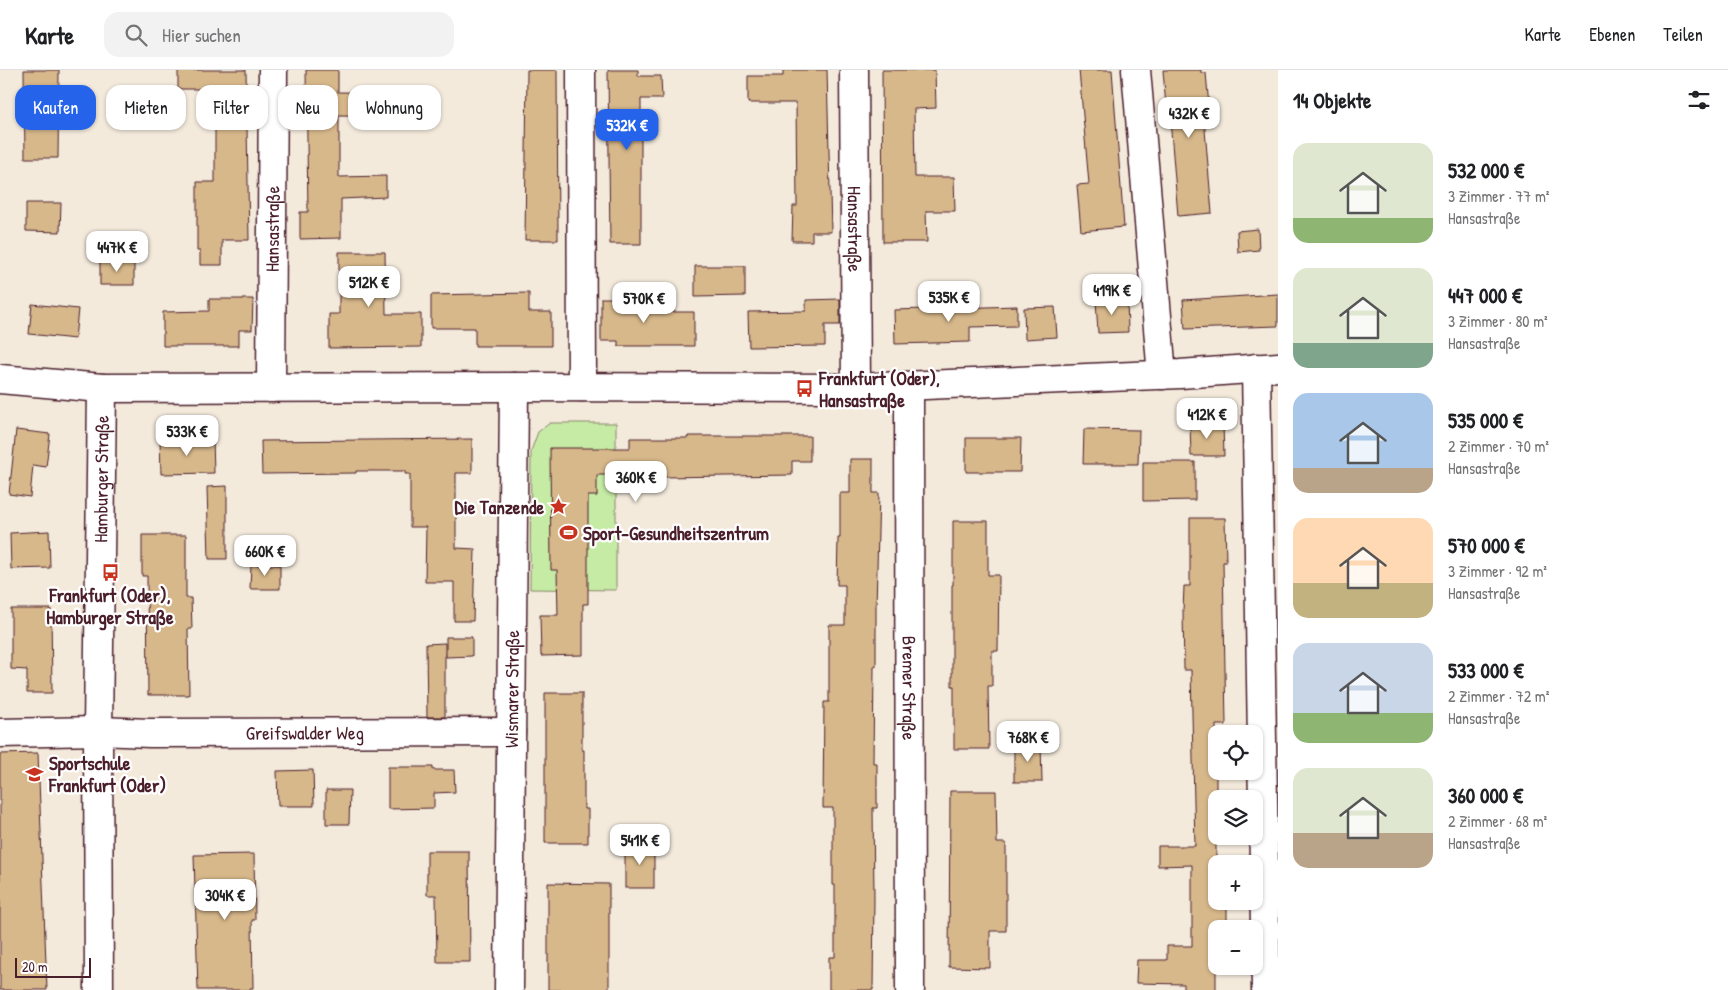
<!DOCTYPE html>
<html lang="de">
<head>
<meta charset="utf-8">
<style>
	:root { --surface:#fff; --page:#f2f2f2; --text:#202124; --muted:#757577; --line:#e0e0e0; --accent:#2563eb }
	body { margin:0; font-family:"Patrick Hand",sans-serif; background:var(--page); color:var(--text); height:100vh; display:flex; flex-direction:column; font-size:19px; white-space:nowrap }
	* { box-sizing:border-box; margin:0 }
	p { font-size:16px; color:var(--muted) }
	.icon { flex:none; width:28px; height:28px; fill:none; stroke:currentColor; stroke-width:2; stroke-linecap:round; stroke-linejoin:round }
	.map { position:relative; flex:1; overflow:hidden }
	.side { display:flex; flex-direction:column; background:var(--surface); width:450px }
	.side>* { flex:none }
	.top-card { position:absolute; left:15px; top:15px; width:475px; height:45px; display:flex; gap:10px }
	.fabs { position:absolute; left:1208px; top:655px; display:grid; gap:10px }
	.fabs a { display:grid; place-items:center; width:55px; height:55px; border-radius:10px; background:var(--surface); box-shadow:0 1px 4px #0004; font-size:25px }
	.scale { position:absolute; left:15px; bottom:12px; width:76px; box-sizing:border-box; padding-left:5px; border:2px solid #4a1f2b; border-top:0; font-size:14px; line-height:18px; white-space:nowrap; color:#4a1f2b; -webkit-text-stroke:4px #fff; paint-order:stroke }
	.price { position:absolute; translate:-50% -42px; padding:0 11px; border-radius:10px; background:#fff; color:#222; font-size:16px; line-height:32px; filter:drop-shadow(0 1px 2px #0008) }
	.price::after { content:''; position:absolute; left:50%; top:30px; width:15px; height:11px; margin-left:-8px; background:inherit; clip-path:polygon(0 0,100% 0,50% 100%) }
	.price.active { background:var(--accent); color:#fff }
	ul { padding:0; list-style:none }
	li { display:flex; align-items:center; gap:15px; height:125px; padding:0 15px }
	li span { display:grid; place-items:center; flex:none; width:140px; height:100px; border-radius:15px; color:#555 }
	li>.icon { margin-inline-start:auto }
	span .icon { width:60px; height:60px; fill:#fffc; stroke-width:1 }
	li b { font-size:21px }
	h2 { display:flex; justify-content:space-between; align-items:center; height:60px; padding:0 15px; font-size:21px }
	.chip { padding:0 18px; border-radius:15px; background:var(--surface); box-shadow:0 1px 4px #0004; font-size:18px; line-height:45px }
	.chip.active { background:var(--accent); color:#fff }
	header { display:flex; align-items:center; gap:30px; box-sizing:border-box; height:70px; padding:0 25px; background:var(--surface); border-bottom:1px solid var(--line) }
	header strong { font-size:24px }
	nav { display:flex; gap:28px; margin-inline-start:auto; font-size:18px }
	.search { width:350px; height:45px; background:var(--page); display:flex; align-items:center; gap:12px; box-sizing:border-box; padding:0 18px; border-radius:15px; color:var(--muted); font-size:19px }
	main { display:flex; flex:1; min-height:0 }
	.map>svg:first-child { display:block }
	.green { fill:#c6eba5; stroke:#888568 }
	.building { fill:#d7b88b; stroke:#4a1f2b }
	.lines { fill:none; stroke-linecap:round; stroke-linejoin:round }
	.minor-casing { stroke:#4a1f2b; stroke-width:31 }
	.minor { stroke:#fff; stroke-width:28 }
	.labels { text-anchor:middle; stroke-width:4.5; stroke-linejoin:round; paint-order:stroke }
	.street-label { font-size:19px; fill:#4a1f2b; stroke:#fff }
	.poi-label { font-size:19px; font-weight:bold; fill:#4a1f2b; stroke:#fff; text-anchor:start }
</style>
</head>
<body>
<header>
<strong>Karte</strong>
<div class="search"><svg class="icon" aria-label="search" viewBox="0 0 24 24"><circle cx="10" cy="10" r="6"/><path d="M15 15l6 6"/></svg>Hier suchen</div>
<nav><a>Karte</a><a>Ebenen</a><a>Teilen</a></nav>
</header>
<main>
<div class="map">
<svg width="1278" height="920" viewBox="0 0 1278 920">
	<rect width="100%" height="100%" fill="#f3eadc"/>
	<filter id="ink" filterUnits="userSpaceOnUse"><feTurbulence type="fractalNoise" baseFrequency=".02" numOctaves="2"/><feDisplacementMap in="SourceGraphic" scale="10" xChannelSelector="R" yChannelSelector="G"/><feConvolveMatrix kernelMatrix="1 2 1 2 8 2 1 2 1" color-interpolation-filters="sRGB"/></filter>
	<g filter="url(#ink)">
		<path class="green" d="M550,353H616V520L530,519L531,381L538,362Z"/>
		<g class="building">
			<path d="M24,0H59L58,88H25Z"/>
			<path d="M178,0H246L249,170H222V195H200V181H197V112H215V30H211V19H178Z"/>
			<path d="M306,0H338V22L408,23L407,46L339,45V107L386,106V127L341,129V168L300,169V142H308Z"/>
			<path d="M527,0H557L558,170H525Z"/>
			<path d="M608,0H638V6H661L662,29H641V174H610Z"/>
			<path d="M783,0H827L831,162H812V171H792L793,136H797L796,33H748V6H783Z"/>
			<path d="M882,0H935L936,38L914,39L915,107H954L955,141H926L927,172H883Z"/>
			<path d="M1079,0H1112L1124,157L1081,161L1077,115L1089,114Z"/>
			<path d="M1163,0H1201V3H1206L1210,48H1204L1212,143L1178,146L1169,37H1166Z"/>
			<path d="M26,133H61L60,162L26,161Z"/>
			<path d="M1258,159L1259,180L1238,182L1237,161Z"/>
			<path d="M339,182H385L386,244H421V277L329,278V244H339Z"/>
			<path d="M134,191V215H100V192Z"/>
			<path d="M695,196H745V226L695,227Z"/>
			<path d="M529,223V242H551V276H475V258H431V225Z"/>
			<path d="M1278,224V256L1185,259L1183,230Z"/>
			<path d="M601,228H650L651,242H694V276H618V271H601Z"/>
			<path d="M1127,228L1128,262L1098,263L1096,230Z"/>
			<path d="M209,229H253L252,260H239V276H163V242L209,241Z"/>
			<path d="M840,229V255H825V276L749,277L748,242L806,241V230Z"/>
			<path d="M32,234L78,239L75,269L29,264Z"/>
			<path d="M1017,236V256L970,257V272L895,274L894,240Z"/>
			<path d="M1055,237L1057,267L1025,269L1024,238Z"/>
			<path d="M1190,354H1223L1224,386H1191Z"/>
			<path d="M1084,359L1139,360L1138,394H1083Z"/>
			<path d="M16,360L50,364L46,397L33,395L30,427L9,424Z"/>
			<path d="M688,366H810V391H792V405L663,407V405H597V426H588V534H583V585L541,586L540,545H558L557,500H551L550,378H630V368H688Z"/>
			<path d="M966,368H1021L1020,402H966Z"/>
			<path d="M213,369L214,403L161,404L160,370Z"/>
			<path d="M472,369V403H456V478L475,479L473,551H454V512H425L426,457H410V404H405V401H356V403L262,404L261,371Z"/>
			<path d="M850,389H873V423H879L876,537V596H874L873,693H877V738H873L874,827L873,920H829V887H835V815H833V738H823L824,632H829V555H845V515H837L838,468H840V423H850Z"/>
			<path d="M1143,392H1195V430L1143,431Z"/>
			<path d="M227,416V489H209L207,417Z"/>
			<path d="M1190,448H1225L1226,492H1223L1226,655H1216V831H1227V859H1216V920H1184V914L1136,913L1137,890H1167V876H1192V795L1158,796V776H1195L1191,600H1184L1183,541L1184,516H1190Z"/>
			<path d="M953,451H988V505H999L998,581H992V616H988L989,679H954V616H952V515H953Z"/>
			<path d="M49,461L50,498L11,499L10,463Z"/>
			<path d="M142,465H186V528H191L192,559H188L189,625H148L147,506H142Z"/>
			<path d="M251,495H280V519H250Z"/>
			<path d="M11,539H51L52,623H27V600L11,599Z"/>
			<path d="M446,567H472V586L446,587Z"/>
			<path d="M445,573V647H427L426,574Z"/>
			<path d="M545,623H582V680H584V739H588V773H545Z"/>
			<path d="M1041,673L1042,712H1014V674Z"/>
			<path d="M38,683L47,920H0V684Z"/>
			<path d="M388,697H433V700H454L455,722L434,723V738L388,739Z"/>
			<path d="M313,700L314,736H278L277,701Z"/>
			<path d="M326,720H350L349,754H326Z"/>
			<path d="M950,721H996L997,773H1006V861H990V898L949,897Z"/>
			<rect x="625" y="775" width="29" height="43"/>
			<path d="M427,781H469L470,892H437L436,825H427Z"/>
			<path d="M254,784L255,850H252L253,918H250V920H198L194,785Z"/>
			<path d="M548,813L609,814V920H548Z"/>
		</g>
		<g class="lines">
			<defs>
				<g id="minor">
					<path d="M581,0L582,317"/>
					<path id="s1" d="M854,0L856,318"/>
					<path d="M1136,0L1162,305"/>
					<path d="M1256,298L1266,920"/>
					<path d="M0,309L102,318L514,317L856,318L1180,304L1278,297"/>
					<path id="s2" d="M909,317L910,920"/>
					<path id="s3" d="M271,318L273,0"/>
					<path id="s4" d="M0,663L98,661L150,663L511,662"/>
					<path id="s5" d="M99,920L98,661L102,318"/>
					<path id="s6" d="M509,920L514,317"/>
				</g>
			</defs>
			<use href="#minor" class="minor-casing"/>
			<use href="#minor" class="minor"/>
		</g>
	</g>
	<defs>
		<symbol id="bus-bare" viewBox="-9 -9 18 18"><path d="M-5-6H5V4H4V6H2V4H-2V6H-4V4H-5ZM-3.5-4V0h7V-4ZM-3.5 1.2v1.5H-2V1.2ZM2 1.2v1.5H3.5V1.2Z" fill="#c8321e" stroke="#fff" stroke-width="2.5" paint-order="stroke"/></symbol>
		<symbol id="sight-bare" viewBox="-9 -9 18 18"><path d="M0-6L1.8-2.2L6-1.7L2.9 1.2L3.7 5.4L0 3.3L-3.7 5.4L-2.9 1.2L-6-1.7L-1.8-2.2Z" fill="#c8321e" stroke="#fff" stroke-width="2.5" paint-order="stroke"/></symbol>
		<symbol id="stadium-bare" viewBox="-9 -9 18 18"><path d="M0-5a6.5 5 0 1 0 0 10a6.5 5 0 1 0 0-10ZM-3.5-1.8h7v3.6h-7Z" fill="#c8321e" stroke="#fff" stroke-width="2.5" paint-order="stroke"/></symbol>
		<symbol id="school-bare" viewBox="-9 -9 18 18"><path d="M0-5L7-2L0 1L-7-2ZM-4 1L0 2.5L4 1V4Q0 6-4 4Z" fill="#c8321e" stroke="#fff" stroke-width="2.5" paint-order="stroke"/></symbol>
	</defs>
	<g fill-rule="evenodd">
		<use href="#bus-bare" x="792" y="306" width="25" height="25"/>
		<use href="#sight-bare" x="546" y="424" width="25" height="25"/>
		<use href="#stadium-bare" x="556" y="450" width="25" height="25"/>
		<use href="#bus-bare" x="98" y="490" width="25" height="25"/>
		<use href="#school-bare" x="22" y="692" width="25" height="25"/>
	</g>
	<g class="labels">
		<g class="street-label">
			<text dy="7" stroke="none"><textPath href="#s3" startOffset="159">Hansastraße</textPath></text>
			<text dy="7" stroke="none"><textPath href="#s1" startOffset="159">Hansastraße</textPath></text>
			<text dy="7" stroke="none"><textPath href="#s5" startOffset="511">Hamburger Straße</textPath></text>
			<text dy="7" stroke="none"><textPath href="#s6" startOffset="301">Wismarer Straße</textPath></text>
			<text dy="7" stroke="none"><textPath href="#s2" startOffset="301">Bremer Straße</textPath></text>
			<text dy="7" stroke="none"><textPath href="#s4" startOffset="305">Greifswalder Weg</textPath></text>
		</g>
		<g class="poi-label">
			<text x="819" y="315">Frankfurt (Oder),<tspan x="819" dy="22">Hansastraße</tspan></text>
			<text x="544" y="444" text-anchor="end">Die Tanzende</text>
			<text x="583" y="470">Sport-Gesundheitszentrum</text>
			<text x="110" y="532" text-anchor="middle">Frankfurt (Oder),<tspan x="110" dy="22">Hamburger Straße</tspan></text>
			<text x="49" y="700">Sportschule<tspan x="49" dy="22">Frankfurt (Oder)</tspan></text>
		</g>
	</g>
</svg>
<div class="fabs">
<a><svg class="icon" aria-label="locate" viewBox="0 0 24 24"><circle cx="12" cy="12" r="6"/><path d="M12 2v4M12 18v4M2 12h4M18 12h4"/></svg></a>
<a><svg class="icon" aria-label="layers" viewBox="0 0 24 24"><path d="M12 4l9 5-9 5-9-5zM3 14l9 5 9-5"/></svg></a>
<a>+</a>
<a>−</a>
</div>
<div class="scale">20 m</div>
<b class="price" style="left:1189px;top:69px">432K €</b>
<b class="price active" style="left:627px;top:81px">532K €</b>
<b class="price" style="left:117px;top:203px">447K €</b>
<b class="price" style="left:369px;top:238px">512K €</b>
<b class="price" style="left:1112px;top:246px">419K €</b>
<b class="price" style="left:949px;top:253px">535K €</b>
<b class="price" style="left:644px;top:254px">570K €</b>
<b class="price" style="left:1207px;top:370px">412K €</b>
<b class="price" style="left:187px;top:387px">533K €</b>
<b class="price" style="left:636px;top:433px">360K €</b>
<b class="price" style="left:265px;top:507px">660K €</b>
<b class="price" style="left:1028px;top:693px">768K €</b>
<b class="price" style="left:640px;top:796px">541K €</b>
<b class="price" style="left:225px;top:851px">304K €</b>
<div class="top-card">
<a class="chip active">Kaufen</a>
<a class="chip">Mieten</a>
<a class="chip">Filter</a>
<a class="chip">Neu</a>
<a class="chip">Wohnung</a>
</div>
</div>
<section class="side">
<h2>14 Objekte<svg class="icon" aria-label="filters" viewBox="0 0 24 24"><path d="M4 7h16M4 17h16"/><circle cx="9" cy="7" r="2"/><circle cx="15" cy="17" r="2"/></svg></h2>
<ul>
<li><span style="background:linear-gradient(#dfe7d0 75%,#8fb573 0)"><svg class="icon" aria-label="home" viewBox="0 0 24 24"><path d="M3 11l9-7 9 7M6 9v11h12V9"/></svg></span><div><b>532 000 €</b><p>3 Zimmer · 77 m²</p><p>Hansastraße</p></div></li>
<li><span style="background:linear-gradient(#dfe7d0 75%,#7fa58c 0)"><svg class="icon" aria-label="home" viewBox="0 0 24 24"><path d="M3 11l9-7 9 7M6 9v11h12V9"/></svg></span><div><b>447 000 €</b><p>3 Zimmer · 80 m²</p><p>Hansastraße</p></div></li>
<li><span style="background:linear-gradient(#a9c7e8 75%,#b9a48a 0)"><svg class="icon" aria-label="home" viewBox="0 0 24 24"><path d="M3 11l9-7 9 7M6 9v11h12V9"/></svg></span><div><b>535 000 €</b><p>2 Zimmer · 70 m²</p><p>Hansastraße</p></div></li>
<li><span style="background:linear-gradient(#ffd9b3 65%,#c2b280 0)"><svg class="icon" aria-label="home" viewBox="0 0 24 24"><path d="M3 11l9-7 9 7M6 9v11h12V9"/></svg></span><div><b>570 000 €</b><p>3 Zimmer · 92 m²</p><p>Hansastraße</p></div></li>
<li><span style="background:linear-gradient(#c9d6e8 70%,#8fb573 0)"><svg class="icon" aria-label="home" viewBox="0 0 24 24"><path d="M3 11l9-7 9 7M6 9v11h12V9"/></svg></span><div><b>533 000 €</b><p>2 Zimmer · 72 m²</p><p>Hansastraße</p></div></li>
<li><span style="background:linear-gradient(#dfe7d0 65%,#b9a48a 0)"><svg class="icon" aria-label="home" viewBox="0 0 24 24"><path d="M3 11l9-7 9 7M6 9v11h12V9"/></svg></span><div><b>360 000 €</b><p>2 Zimmer · 68 m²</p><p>Hansastraße</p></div></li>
</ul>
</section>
</main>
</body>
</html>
